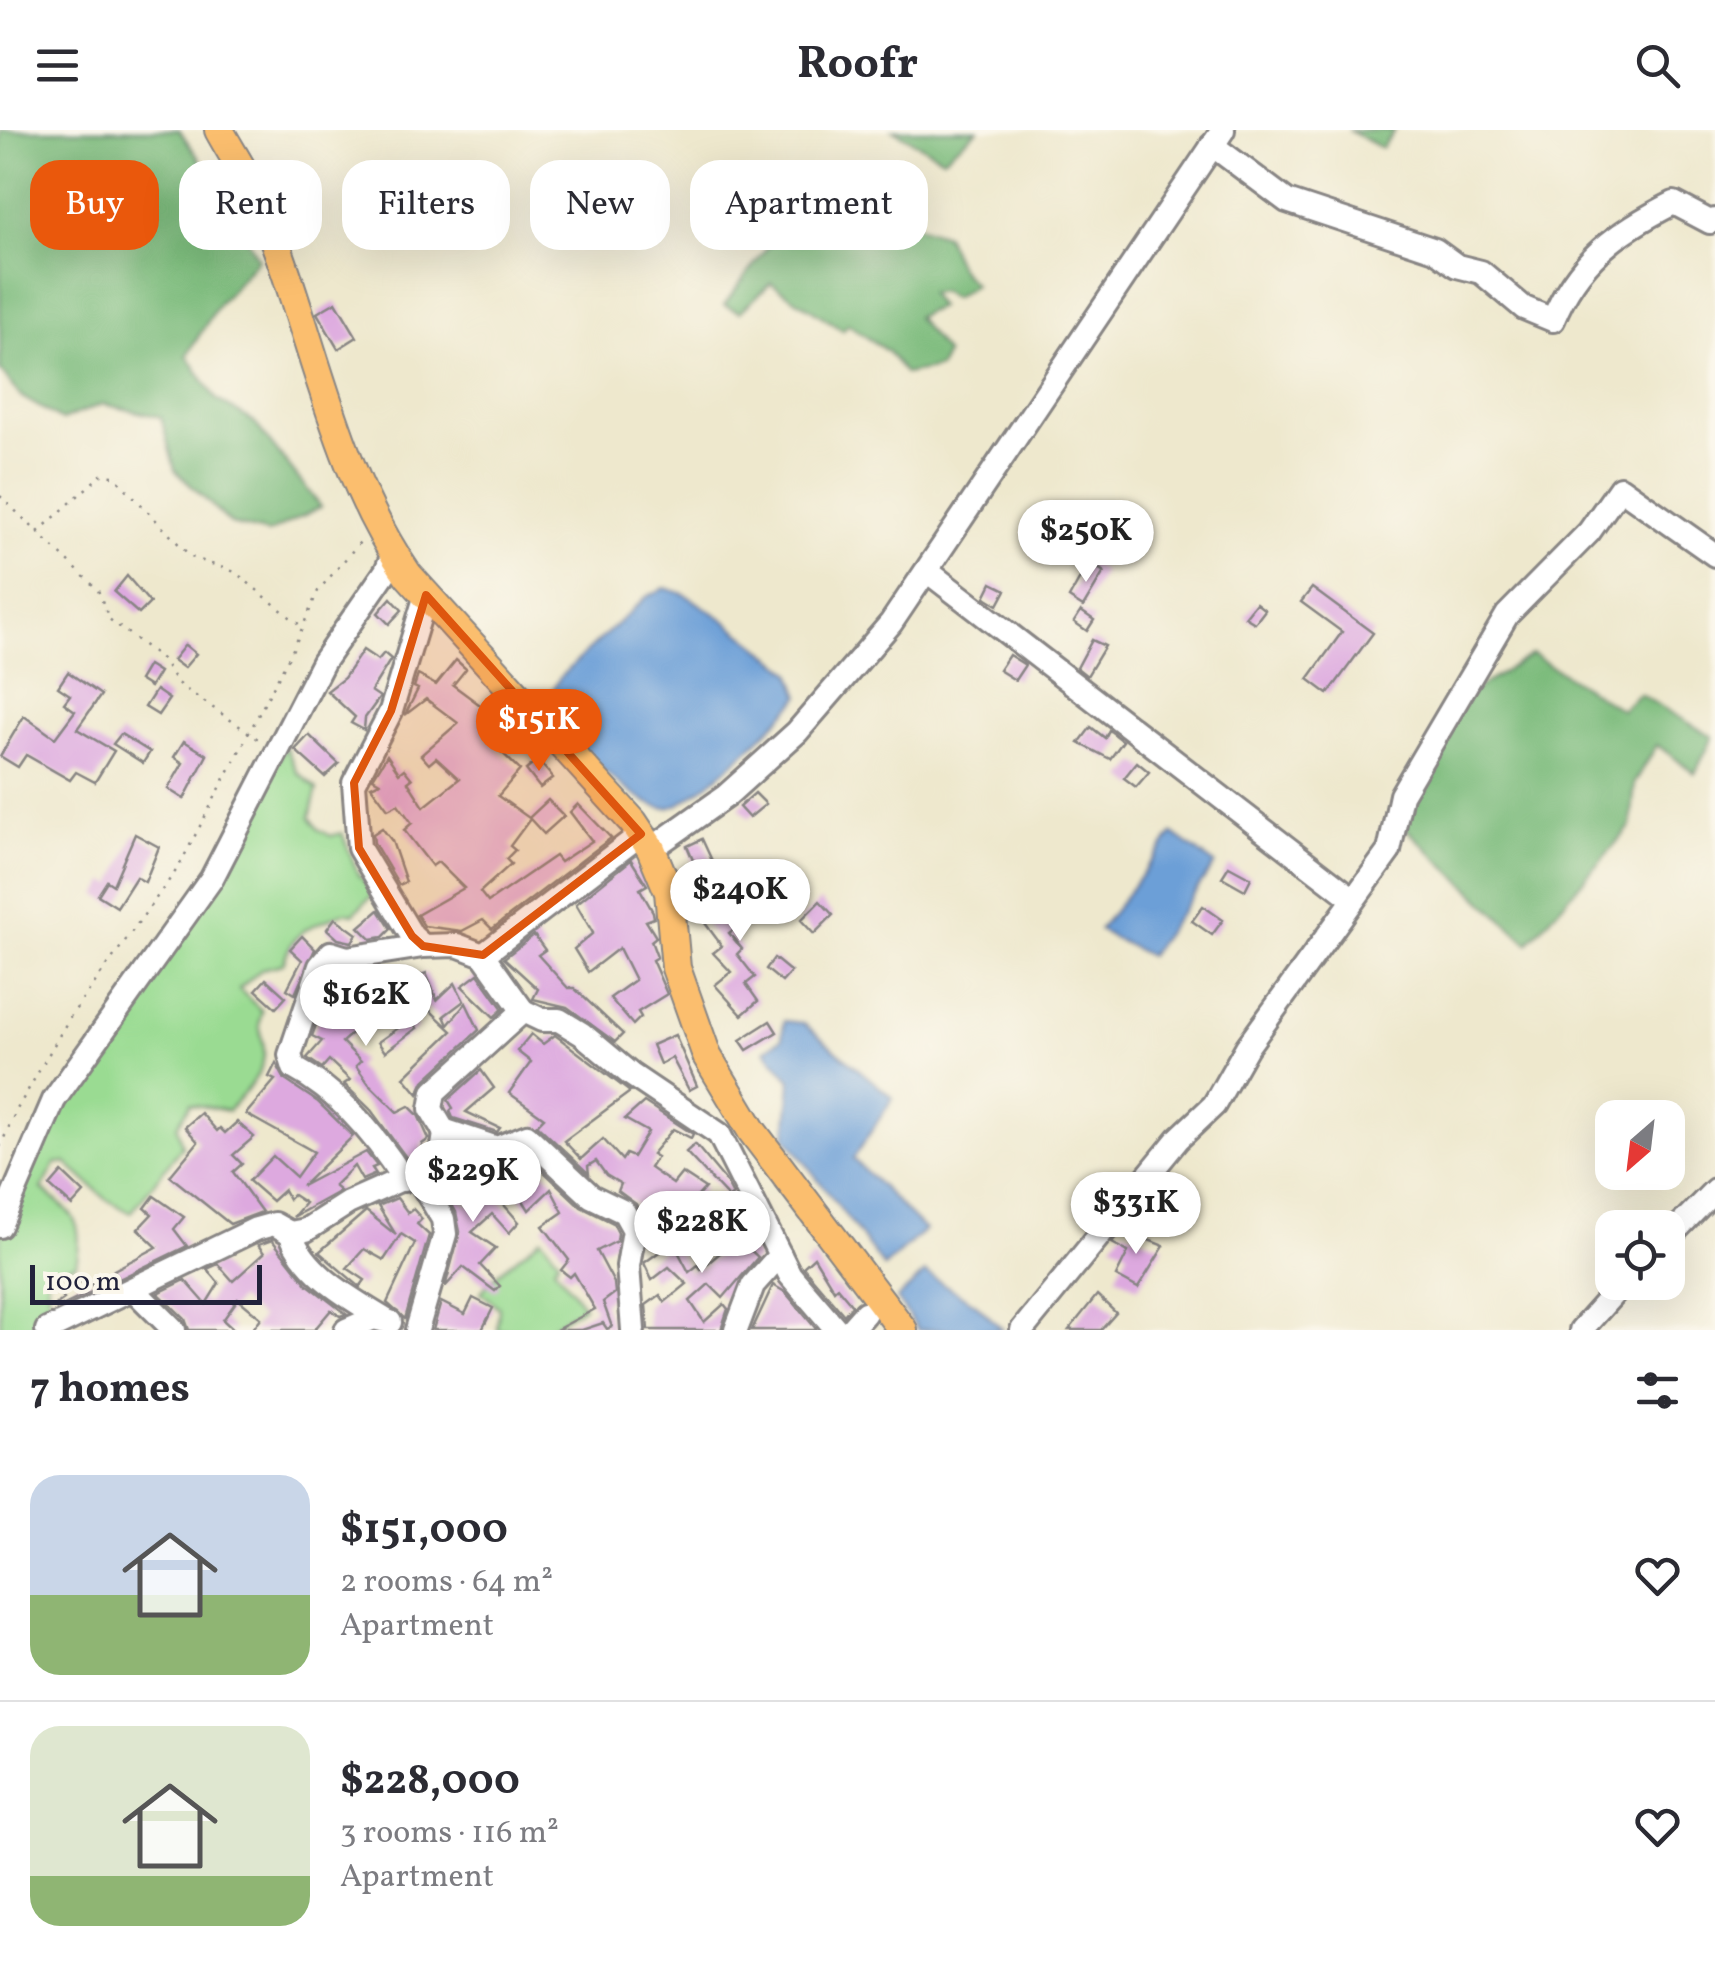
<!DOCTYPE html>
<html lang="en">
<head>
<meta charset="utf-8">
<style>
	:root { --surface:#fff; --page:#f2f2f3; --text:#2b2b33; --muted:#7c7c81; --line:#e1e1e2; --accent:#ea580c }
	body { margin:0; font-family:Vollkorn,serif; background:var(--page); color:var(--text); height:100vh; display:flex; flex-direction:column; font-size:38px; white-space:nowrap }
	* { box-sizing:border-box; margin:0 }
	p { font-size:32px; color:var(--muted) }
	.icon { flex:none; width:55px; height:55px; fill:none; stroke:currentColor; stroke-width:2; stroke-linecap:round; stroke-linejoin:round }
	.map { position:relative; height:1200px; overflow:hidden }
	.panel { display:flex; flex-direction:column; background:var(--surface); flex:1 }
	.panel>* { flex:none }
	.top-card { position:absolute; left:30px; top:30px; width:1000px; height:90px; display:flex; gap:20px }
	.needle { width:65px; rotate:208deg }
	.controls { position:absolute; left:1595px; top:970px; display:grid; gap:20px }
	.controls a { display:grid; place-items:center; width:90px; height:90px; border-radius:20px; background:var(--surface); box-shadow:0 10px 40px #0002; font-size:50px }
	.scale { position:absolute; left:30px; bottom:25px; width:232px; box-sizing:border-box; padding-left:10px; border:5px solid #22223b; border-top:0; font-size:28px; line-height:35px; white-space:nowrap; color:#22223b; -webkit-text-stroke:8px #fbf7ec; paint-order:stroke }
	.price { position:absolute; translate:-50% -85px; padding:0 22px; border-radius:35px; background:#fff; color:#222; font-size:32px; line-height:65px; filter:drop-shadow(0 2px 5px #0008) }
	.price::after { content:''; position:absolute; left:50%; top:60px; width:30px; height:22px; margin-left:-15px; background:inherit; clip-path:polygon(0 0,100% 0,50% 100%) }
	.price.current { background:var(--accent); color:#fff }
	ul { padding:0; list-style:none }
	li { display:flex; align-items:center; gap:30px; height:250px; padding:0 30px }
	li+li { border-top:2px solid var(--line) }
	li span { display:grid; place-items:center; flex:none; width:280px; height:200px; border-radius:30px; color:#555 }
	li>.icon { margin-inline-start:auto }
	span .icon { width:120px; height:120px; fill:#fffc; stroke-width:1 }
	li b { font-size:42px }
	h2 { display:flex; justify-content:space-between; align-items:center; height:120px; padding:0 30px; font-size:42px }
	.pill { padding:0 35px; border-radius:30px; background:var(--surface); box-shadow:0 10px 40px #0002; font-size:35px; line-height:90px }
	.pill.current { background:var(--accent); color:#fff }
	header { display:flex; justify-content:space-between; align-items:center; height:130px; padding:0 30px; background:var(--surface); font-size:45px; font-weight:700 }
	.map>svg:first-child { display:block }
	.green { fill:#9adb92; stroke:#5e7e66; stroke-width:2.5 }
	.forest { fill:#7bbb7c; stroke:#4e6e5c; stroke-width:2.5 }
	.water { fill:#6c9fd7; stroke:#476089; stroke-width:2.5 }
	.building { fill:#dda9df }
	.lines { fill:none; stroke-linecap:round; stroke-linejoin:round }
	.minor-casing { stroke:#888584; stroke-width:28 }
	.major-casing { stroke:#888584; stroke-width:32 }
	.path { stroke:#888584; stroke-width:2.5; stroke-dasharray:2.5 8; stroke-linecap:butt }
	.minor { stroke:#fff; stroke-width:22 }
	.major { stroke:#fbbe6e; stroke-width:28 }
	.marked { fill:#de560e; fill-opacity:0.2; stroke:#de560e; stroke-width:8; stroke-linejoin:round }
</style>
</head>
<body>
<header><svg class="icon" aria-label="menu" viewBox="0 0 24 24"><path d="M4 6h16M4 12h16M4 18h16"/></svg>Roofr<svg class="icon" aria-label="search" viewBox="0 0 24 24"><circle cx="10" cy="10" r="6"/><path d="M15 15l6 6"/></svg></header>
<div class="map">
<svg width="1715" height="1200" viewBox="0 0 1715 1200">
	<rect width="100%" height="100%" fill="#fbf7ec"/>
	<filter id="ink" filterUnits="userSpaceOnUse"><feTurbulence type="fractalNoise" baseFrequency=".01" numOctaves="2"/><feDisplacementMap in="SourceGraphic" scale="20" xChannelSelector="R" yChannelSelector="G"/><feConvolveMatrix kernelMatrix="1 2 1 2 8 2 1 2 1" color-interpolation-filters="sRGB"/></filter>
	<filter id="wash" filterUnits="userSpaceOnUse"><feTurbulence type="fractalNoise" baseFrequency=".0048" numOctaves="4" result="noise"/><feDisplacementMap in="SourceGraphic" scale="40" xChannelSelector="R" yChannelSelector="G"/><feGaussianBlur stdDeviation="2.25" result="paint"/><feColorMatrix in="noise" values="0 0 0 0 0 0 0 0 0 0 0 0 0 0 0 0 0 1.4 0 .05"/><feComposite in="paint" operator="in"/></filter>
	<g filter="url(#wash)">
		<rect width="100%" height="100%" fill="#eee8cd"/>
		<g class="green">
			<path d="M286,617L297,642L317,659L310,687L318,699L331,706L342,703L359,746L376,762L353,784C339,780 337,786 324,791C300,800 291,808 283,834L262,839L239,859L262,881C256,898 263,904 264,920C266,944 242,964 228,981L190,974L177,996L182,1016L131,1083L106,1069L66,1033H56L42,1059C73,1085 85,1090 76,1134L46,1142L51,1189L24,1200H0V1107L30,1039L64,975Z"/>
			<path d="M541,1108L559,1129L554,1137L584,1176L546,1200H497L499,1178L481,1162C502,1136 517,1129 541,1108Z"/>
		</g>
		<g class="forest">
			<path d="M0,0H179L224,64L258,129L218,175L187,225L216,269L254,292L321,377L268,403L231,394L175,340L161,287L102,274L62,290L22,267L0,240Z"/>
			<path d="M893,0H978L943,28Z"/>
			<path d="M1348,0H1395L1382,18Z"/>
			<path d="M823,43L852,50L897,89L945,105L960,139L974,155L953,168L941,161L929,163L939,177L916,187L946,224L939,238L905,244L888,222L848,194L843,200L771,153L740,182L724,175Z"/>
			<path d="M1532,524L1621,580L1639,564L1713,607L1695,643L1657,615L1635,652L1631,696L1528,813L1402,695L1412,664L1467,565Z"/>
		</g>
		<g class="water">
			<path d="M665,458L684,464L723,489L791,542L800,566C784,588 691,677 667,678C637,679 566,607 549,583L551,563L561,546L646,467Z"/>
			<path d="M1173,704L1215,734L1149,826L1099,800Z"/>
			<path d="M784,891L803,893L893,968L853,1029L925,1100L884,1137L786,1007L791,950L765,920L782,908Z"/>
			<path d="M925,1143L975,1173L1003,1200H918L897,1169Z"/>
		</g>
		<g id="blocks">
			<g class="building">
				<path d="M336,172L357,207L338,219L317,183Z"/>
				<path d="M1089,432L1104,442L1083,477L1069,468Z"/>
				<path d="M127,446L150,473L139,484L114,462Z"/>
				<path d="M992,453L1006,460L998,475L985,467Z"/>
				<path d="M1312,458L1373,503L1328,564L1308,549L1342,502L1301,472Z"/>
				<path d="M391,468L402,480L389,494L378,483Z"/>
				<path d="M1256,473L1265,480L1255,493L1245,487Z"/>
				<path d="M1081,481L1094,490L1087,501L1074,492Z"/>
				<path d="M1092,510L1105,516L1087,546L1077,538Z"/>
				<path d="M185,515L196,524L184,538L173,530Z"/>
				<path d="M363,520L378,530L384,523L391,529L371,561L380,567L365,588L364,600L351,593L355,587L327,561L344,548Z"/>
				<path d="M1009,525L1025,535L1015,550L999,540Z"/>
				<path d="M456,530L466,539L453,555L491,583L482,590L492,597L485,606L520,640L498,666L529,688L548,670L564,686L544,704L530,689L510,716L515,720L506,729L511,734L480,762L488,772L555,726L560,732L592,711L570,682L578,674L611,708L492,799L483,790L462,801L424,796L417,785L464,758L438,732L432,736L404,700L412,693L398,674L388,679L371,656L380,652L373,648L387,625L399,643L404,639L412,649L408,652L424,677L459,649L436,628L429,634L421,625L458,593L426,569L405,585L418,559L414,557L418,545L436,555Z"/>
				<path d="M148,535L159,542L150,557L139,550Z"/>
				<path d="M68,542L101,565L77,599L114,621L95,652L76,642L70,650L26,625L18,637L0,626L24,586L55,608L75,581L64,573L70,565L58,557Z"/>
				<path d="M156,560L169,569L158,585L145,577Z"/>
				<path d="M1091,597L1105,608L1109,600L1123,611L1110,629L1079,613Z"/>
				<path d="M121,604L150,622L143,633L113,614Z"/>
				<path d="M309,605L339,634L325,647L295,620Z"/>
				<path d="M184,611L207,625L184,669L168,659L183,633L174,627Z"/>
				<path d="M538,630L553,648L540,658L526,640Z"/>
				<path d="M1137,632L1149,642L1136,657L1124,648Z"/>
				<path d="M755,663L766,674L749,688L739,677Z"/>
				<path d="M382,698L392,711L406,752L399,755L374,713L373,704Z"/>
				<path d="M135,704L159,717L145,752L136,747L117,777L98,765L107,751L113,755Z"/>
				<path d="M702,709L714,735L698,742L687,716Z"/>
				<path d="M631,730L647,755L640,759L653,782L654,788L646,791L656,807L651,811L657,827L652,830L667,864L638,882L641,887L633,895L610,868L635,850L619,818L588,842L574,819L593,803L576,774Z"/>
				<path d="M1229,736L1251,748L1245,760L1222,747Z"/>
				<path d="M766,754L784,779L763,793L756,783L729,803L742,819L737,824L755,847L746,854L758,871L742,885L715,855L731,842L713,823L722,816L705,793Z"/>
				<path d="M820,771L833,785L814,804L801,790Z"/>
				<path d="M1203,776L1223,790L1212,805L1192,791Z"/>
				<path d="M379,780L391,799L383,807L371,809L359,797Z"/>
				<path d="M335,788L357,804L352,812L338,809L327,799Z"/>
				<path d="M534,805L545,820L538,825L568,858H574L623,904L615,912L567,877L533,869L538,859L504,828Z"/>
				<path d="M302,806L315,819L295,864L287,859L302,830L290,819Z"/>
				<path d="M774,828L791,842L782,852L766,839Z"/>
				<path d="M336,840H367L380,849L417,898L385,922L378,912L401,896L384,875L342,912L361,931L356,936L369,954L397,982L409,976L418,985L429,1009L422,1014L421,1024L408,1030L371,980L344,954L350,950L329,930L322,938L307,928L322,911L312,906Z"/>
				<path d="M426,843L437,870L455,853L464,871L444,886L448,895L466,873L479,900L424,951L418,964L404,947L452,901L401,853Z"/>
				<path d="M478,844L503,879L494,887L462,856Z"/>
				<path d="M266,849L286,867L276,878L256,860Z"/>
				<path d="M770,891L777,902L747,920L740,910Z"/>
				<path d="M531,904L543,914L555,905L630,962L564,1011L581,1029L603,1009L622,1030L626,1024L633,1027L648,1002L625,989L644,972L693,1004L691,1008L673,999L652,1024L657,1027L650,1038L673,1054L682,1043L705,1058L688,1077L648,1097L636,1074L618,1061L621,1054L606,1045L596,1031L588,1036L589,1044L537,995L544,988L509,963L531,932L517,921Z"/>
				<path d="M675,905L697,956L689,960L672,928L660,934L652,915Z"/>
				<path d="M276,933L285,950L318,972L353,1006L302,1056L366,1022L377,1036L372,1038L376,1044L362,1050L354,1036L334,1056L340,1061L293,1087L305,1073L293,1065L289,1069L284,1060L272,1071L249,1051L273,1026L296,1047L314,1022L246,984L275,950L269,947Z"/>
				<path d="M481,940L494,958L466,982L500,998L497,1002L453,988L450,981L453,978L448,970Z"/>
				<path d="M201,983L217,1001L220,998L225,1003L237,992L254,1007L233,1025L242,1034L233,1042L262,1082L230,1094L170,1046L198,1012L185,997Z"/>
				<path d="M695,1014L725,1050L733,1065L729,1068L686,1022Z"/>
				<path d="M457,1021L480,1028L475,1033L466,1026L447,1044L468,1076L489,1058L519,1092L509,1103L492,1084L472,1102L496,1118L480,1135L500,1156L495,1161L463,1137L445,1157L460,1102L456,1082L437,1050Z"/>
				<path d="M524,1023L581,1077L613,1093L618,1103L617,1111L597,1121L614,1153L615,1163L603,1172L612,1197L607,1199L603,1193L582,1200H556L595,1179L574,1143L570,1147L561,1140L569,1130L543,1096L563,1082L551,1059L529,1080L502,1037Z"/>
				<path d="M62,1042L84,1063L72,1076L50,1056Z"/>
				<path d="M154,1066L184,1087L174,1099L187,1116L119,1149L114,1140L157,1117L138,1099L152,1084L145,1078Z"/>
				<path d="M397,1068L408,1083L413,1079L422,1089L417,1094L429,1105L405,1189L387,1173L415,1113L401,1104L384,1130L364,1119L347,1138L365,1150L360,1157L319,1122L366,1081L396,1105L378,1076Z"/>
				<path d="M736,1075L755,1108L745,1115L758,1127L723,1168L709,1154L690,1171L704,1192L724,1174L728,1179L721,1200H648L646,1175L660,1165L665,1172L687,1154L669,1137L652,1150L644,1133L673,1112L689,1142L698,1135L701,1139L720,1123L700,1094L710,1087L714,1093Z"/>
				<path d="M1123,1100L1164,1116L1138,1158L1116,1146L1128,1122L1112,1113Z"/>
				<path d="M272,1110L307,1154L346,1184L340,1186L331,1180L314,1200H252L261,1188L238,1169L223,1190L234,1200H189L185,1189L158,1163L185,1150L206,1174L219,1153L207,1139L218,1134L233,1151L264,1123L258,1115Z"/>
				<path d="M814,1127L834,1160L837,1157L852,1175L844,1185L803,1137Z"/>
				<path d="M87,1147L95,1160L60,1177L57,1174L64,1169L61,1165Z"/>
				<path d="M773,1155L785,1162L817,1200H752Z"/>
				<path d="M1097,1165L1116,1183L1101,1200H1069Z"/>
				<path d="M473,1168L493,1178L482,1200H433L441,1172L465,1184Z"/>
			</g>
		</g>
	</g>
	<g filter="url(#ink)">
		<use href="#blocks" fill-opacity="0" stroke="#888584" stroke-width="2.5"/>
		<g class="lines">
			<defs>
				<g id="minor">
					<path d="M1212,15L1287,71L1435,120L1457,136L1481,142L1524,178L1553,190C1577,130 1618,101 1674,73L1710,92L1715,90"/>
					<path d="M927,441L1352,768"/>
					<path d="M426,465L391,581L354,653L359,718L412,806L423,816L457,815L483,825L641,704"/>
					<path d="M651,719L726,666L797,602L891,493L1223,0"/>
					<path d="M483,825L523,881"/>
					<path d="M443,1000L497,1018L527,1006L591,1066L624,1082L634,1100L628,1136L633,1200"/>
					<path d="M416,1044L443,1089L445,1104L417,1200"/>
					<path d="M404,1050C376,1006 341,963 294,938L290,925L320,836L331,823L347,828L423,816"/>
					<path d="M0,1096L54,970L212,748L323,532L386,441L393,424"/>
					<path d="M290,1103C306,1145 350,1168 387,1191"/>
					<path d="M1668,1108L1715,1060"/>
					<path d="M135,1161L174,1200"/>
					<path d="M47,1200L256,1099L274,1094L290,1103L306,1100L348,1073L431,1036L443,1017L445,1003L431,979L434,962L523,881L542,890H559L582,904L630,944L719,1004L790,1145L837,1200"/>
					<path d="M346,1200L374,1188L390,1192"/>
					<path d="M736,1200L753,1155L780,1125"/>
					<path d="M850,1200L865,1183"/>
					<path d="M1022,1200L1178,1009L1214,975L1247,917L1389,721L1401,665L1507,485L1589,402L1620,358L1715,425"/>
					<path d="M1581,1200L1624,1152"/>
				</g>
				<path id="major" d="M219,0C232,24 249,49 260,74C312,196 331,334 408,445L633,692L651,719L669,762L676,838L707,926L752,1001L903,1200"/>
			</defs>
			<use href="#minor" class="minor-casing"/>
			<use href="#major" class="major-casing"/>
			<g class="path">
				<path d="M0,366L98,460L109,489L162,529L177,553L261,611"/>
				<path d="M38,402L101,345L114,346L191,427L235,442L301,496"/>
				<path d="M0,1017L16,981L70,887L178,738L294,517L318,461L360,412"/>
			</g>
			<use href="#minor" class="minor"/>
			<use href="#major" class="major"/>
		</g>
	</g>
	<path class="marked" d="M426,465L641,704L483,825L423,816L412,806L359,718L354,653L391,581Z"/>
</svg>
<div class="controls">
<a><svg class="needle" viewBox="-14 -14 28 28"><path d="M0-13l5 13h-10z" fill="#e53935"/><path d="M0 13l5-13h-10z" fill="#7c7c81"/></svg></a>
<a><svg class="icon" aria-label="locate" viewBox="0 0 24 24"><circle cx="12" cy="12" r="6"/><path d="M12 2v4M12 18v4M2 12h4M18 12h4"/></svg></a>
</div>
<div class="scale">100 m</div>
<b class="price" style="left:1086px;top:455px">$250K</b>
<b class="price current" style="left:539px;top:644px">$151K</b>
<b class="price" style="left:740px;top:814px">$240K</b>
<b class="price" style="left:366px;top:919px">$162K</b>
<b class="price" style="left:473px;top:1095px">$229K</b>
<b class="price" style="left:1136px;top:1127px">$331K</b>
<b class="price" style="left:702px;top:1146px">$228K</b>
<div class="top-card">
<a class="pill current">Buy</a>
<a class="pill">Rent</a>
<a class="pill">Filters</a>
<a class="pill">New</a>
<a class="pill">Apartment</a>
</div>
</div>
<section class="panel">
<h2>7 homes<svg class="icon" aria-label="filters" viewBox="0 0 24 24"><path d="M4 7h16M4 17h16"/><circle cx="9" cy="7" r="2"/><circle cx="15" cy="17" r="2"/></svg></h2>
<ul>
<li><span style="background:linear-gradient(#c9d6e8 60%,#8fb573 0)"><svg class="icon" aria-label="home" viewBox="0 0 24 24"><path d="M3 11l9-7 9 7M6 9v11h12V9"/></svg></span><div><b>$151,000</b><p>2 rooms · 64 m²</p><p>Apartment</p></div><svg class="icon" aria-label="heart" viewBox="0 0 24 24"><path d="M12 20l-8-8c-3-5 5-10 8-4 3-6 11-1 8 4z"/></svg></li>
<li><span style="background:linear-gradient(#dfe7d0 75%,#8fb573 0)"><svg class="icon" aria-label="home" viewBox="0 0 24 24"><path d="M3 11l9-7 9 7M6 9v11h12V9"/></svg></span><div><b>$228,000</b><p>3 rooms · 116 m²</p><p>Apartment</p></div><svg class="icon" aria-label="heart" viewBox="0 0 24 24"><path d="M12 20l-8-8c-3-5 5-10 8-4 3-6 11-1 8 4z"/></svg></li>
</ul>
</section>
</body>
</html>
